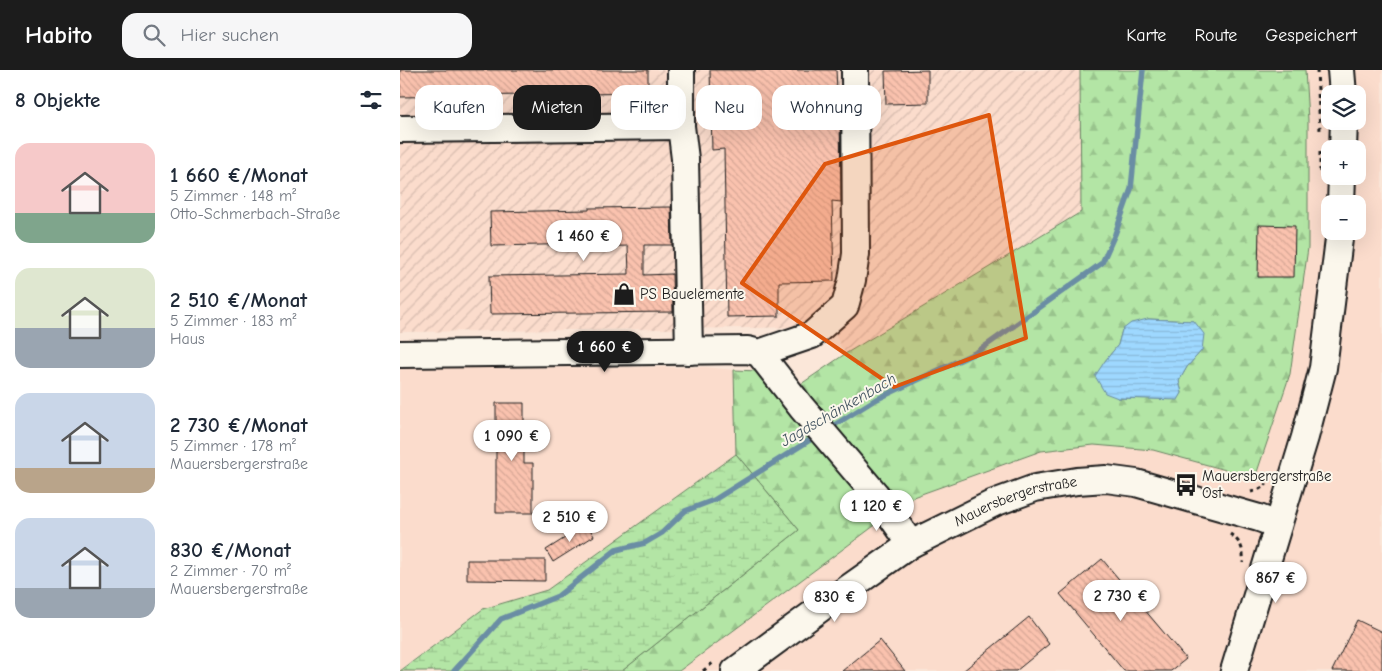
<!DOCTYPE html>
<html lang="de">
<head>
<meta charset="utf-8">
<style>
	:root { --surface:#fff; --page:#f6f6f7; --text:#1f2937; --muted:#747a83; --accent:#1c1c1c }
	body { margin:0; font-family:"Comic Neue",sans-serif; background:var(--page); color:var(--text); height:100vh; display:flex; flex-direction:column; font-size:19px; white-space:nowrap }
	* { box-sizing:border-box; margin:0 }
	p { font-size:16px; color:var(--muted) }
	.icon { flex:none; width:28px; height:28px; fill:none; stroke:currentColor; stroke-width:2; stroke-linecap:round; stroke-linejoin:round }
	.map { position:relative; flex:1; overflow:hidden }
	.panel { display:flex; flex-direction:column; background:var(--surface); width:400px }
	.panel>* { flex:none }
	.hud { position:absolute; left:15px; top:15px; width:475px; height:45px; display:flex; gap:10px }
	.controls { position:absolute; left:921px; top:15px; display:grid; gap:10px }
	.controls a { display:grid; place-items:center; width:45px; height:45px; border-radius:10px; background:var(--surface); box-shadow:0 5px 20px #0002; font-size:25px }
	.price { position:absolute; translate:-50% -42px; padding:0 11px; border-radius:18px; background:#fff; color:#222; font-size:16px; line-height:32px; filter:drop-shadow(0 1px 2px #0008) }
	.price::after { content:''; position:absolute; left:50%; top:30px; width:15px; height:11px; margin-left:-8px; background:inherit; clip-path:polygon(0 0,100% 0,50% 100%) }
	.price.current { background:var(--accent); color:#fff }
	ul { padding:0; list-style:none }
	li { display:flex; align-items:center; gap:15px; height:125px; padding:0 15px }
	li span { display:grid; place-items:center; flex:none; width:140px; height:100px; border-radius:15px; color:#555 }
	li>.icon { margin-inline-start:auto }
	span .icon { width:60px; height:60px; fill:#fffc; stroke-width:1 }
	li b { font-size:21px }
	h2 { display:flex; justify-content:space-between; align-items:center; height:60px; padding:0 15px; font-size:21px }
	.pill { padding:0 18px; border-radius:15px; background:var(--surface); box-shadow:0 5px 20px #0002; font-size:18px; line-height:45px }
	.pill.current { background:var(--accent); color:#fff }
	header { display:flex; align-items:center; gap:30px; box-sizing:border-box; height:70px; padding:0 25px; background:var(--accent); color:#fff }
	header strong { font-size:24px }
	nav { display:flex; gap:28px; margin-inline-start:auto; font-size:18px }
	.search { width:350px; height:45px; background:var(--page); display:flex; align-items:center; gap:12px; box-sizing:border-box; padding:0 18px; border-radius:15px; color:var(--muted); font-size:19px }
	main { display:flex; flex:1; min-height:0 }
	.map>svg:first-child { display:block }
	.built { fill:#fbdccc; fill-rule:evenodd }
	.industrial { fill:url(#industrial-furrows) }
	.forest { fill:url(#forest-firs); stroke:#688060; fill-rule:evenodd }
	.wetland { fill:url(#wetland-marsh); stroke:#688060 }
	.water { fill:url(#water-rules); stroke:#6a8da4 }
	.lines { fill:none; stroke-linecap:round; stroke-linejoin:round }
	.stream { stroke:#6a8da4; stroke-width:5.5 }
	.building { fill:url(#building-back-hatch); stroke:#1c1c1c }
	.minor-casing { stroke:#1c1c1c; stroke-width:30 }
	.path { stroke:#1c1c1c; stroke-width:3; stroke-dasharray:4 4; stroke-linecap:butt }
	.minor { stroke:#fbf7ec; stroke-width:26 }
	.marked { fill:#de560d; fill-opacity:0.2; stroke:#de560d; stroke-width:4; stroke-linejoin:round }
	.labels { text-anchor:middle; stroke-width:4; stroke-linejoin:round; paint-order:stroke }
	.poi-label { font-size:15px; fill:#1c1c1c; stroke:#fbf7ec; text-anchor:start }
	.street-label { font-size:15px; fill:#1c1c1c; stroke:#fbf7ec }
	.water-label { font-size:16px; font-style:italic; fill:#435460; stroke:#fbf7ec }
</style>
</head>
<body>
<header>
<strong>Habito</strong>
<div class="search"><svg class="icon" aria-label="search" viewBox="0 0 24 24"><circle cx="10" cy="10" r="6"/><path d="M15 15l6 6"/></svg>Hier suchen</div>
<nav><a>Karte</a><a>Route</a><a>Gespeichert</a></nav>
</header>
<main>
<section class="panel">
<h2>8 Objekte<svg class="icon" aria-label="filters" viewBox="0 0 24 24"><path d="M4 7h16M4 17h16"/><circle cx="9" cy="7" r="2"/><circle cx="15" cy="17" r="2"/></svg></h2>
<ul>
<li><span style="background:linear-gradient(#f6c9c9 70%,#7fa58c 0)"><svg class="icon" aria-label="home" viewBox="0 0 24 24"><path d="M3 11l9-7 9 7M6 9v11h12V9"/></svg></span><div><b>1 660 €/Monat</b><p>5 Zimmer · 148 m²</p><p>Otto-Schmerbach-Straße</p></div></li>
<li><span style="background:linear-gradient(#dfe7d0 60%,#9aa5b1 0)"><svg class="icon" aria-label="home" viewBox="0 0 24 24"><path d="M3 11l9-7 9 7M6 9v11h12V9"/></svg></span><div><b>2 510 €/Monat</b><p>5 Zimmer · 183 m²</p><p>Haus</p></div></li>
<li><span style="background:linear-gradient(#c9d6e8 75%,#b9a48a 0)"><svg class="icon" aria-label="home" viewBox="0 0 24 24"><path d="M3 11l9-7 9 7M6 9v11h12V9"/></svg></span><div><b>2 730 €/Monat</b><p>5 Zimmer · 178 m²</p><p>Mauersbergerstraße</p></div></li>
<li><span style="background:linear-gradient(#c9d6e8 70%,#9aa5b1 0)"><svg class="icon" aria-label="home" viewBox="0 0 24 24"><path d="M3 11l9-7 9 7M6 9v11h12V9"/></svg></span><div><b>830 €/Monat</b><p>2 Zimmer · 70 m²</p><p>Mauersbergerstraße</p></div></li>
</ul>
</section>
<div class="map">
<svg width="982" height="601" viewBox="0 0 982 601">
	<defs>
		<pattern id="industrial-furrows" width="10" height="10" patternUnits="userSpaceOnUse" patternTransform="scale(1.25)"><rect width="10" height="10" fill="#fbdccc"/><path d="M-1 1l2-2M0 10L10 0M9 11l2-2" fill="none" stroke="#d7bcaf"/></pattern>
		<pattern id="forest-firs" width="22" height="20" patternUnits="userSpaceOnUse" patternTransform="scale(1.25)"><rect width="22" height="20" fill="#b3e5a5"/><path d="M5 1l3.5 6h-7zM16 11l3.5 6h-7z" fill="#99c48d"/></pattern>
		<pattern id="wetland-marsh" width="20" height="14" patternUnits="userSpaceOnUse" patternTransform="scale(1.25)"><rect width="20" height="14" fill="#b3e5a5"/><path d="M1 5h8M5 5V1M11 12h8M15 12V8" fill="none" stroke="#99c48d"/></pattern>
		<pattern id="water-rules" width="6" height="5" patternUnits="userSpaceOnUse" patternTransform="scale(1.25)"><rect width="6" height="5" fill="#9ed8ff"/><path d="M0 2.5h6" fill="none" stroke="#88b9da"/></pattern>
		<pattern id="building-back-hatch" width="6" height="6" patternUnits="userSpaceOnUse" patternTransform="scale(1.25)"><rect width="6" height="6" fill="#fac2ae"/><path d="M-1 5l2 2M0 0l6 6M5-1l2 2" fill="none" stroke="#d6a695"/></pattern>
	</defs>
	<rect width="100%" height="100%" fill="#fbe7d9"/>
	<filter id="ink" filterUnits="userSpaceOnUse"><feTurbulence type="fractalNoise" baseFrequency=".02" numOctaves="2"/><feDisplacementMap in="SourceGraphic" scale="10" xChannelSelector="R" yChannelSelector="G"/><feConvolveMatrix kernelMatrix="1 2 1 2 8 2 1 2 1" color-interpolation-filters="sRGB"/></filter>
	<g filter="url(#ink)">
		<g class="built">
			<path d="M905,0H982V601H279L513,427L641,381L694,375L753,380L855,408L908,178V50ZM930,24H958V51H930ZM930,79H958V106H930ZM930,134H958V161H930Z"/>
			<path d="M306,297L334,300L336,384L147,520L83,539L0,600V298Z"/>
		</g>
		<path class="industrial" d="M0,0H680L681,142L445,284L431,257L0,262Z"/>
		<path class="forest" d="M680,0H905L908,50V178L890,304L855,408L753,380L694,375L641,381L513,427L279,601H222L399,460L336,384L334,300L359,301L379,329L445,284L681,142ZM748,249L793,251L802,280L787,297L779,311L782,323L778,329L718,328L705,291L718,275L722,260Z"/>
		<path class="wetland" d="M336,384L399,460L222,601H0L83,539L147,520Z"/>
		<path class="water" d="M748,249L794,251L804,264L802,280L787,297L779,311L782,323L778,330L718,328L705,323L695,306L705,291L718,275L722,260L731,253Z"/>
		<g class="lines">
			<g class="stream">
				<path d="M428,359L473,331L577,282L702,193L715,164L731,119L743,0"/>
				<path d="M54,601L101,549L158,526L216,480L245,473L262,463L285,441L314,430L418,365"/>
			</g>
		</g>
		<g class="building">
			<path d="M0,0H248V23L0,27Z"/>
			<path d="M310,0H436L438,41H440L441,132L432,131L434,211L379,212V246L327,247L324,79L312,80Z"/>
			<path d="M528,0V33L486,34L485,1Z"/>
			<path d="M271,137L272,175H244V205L272,204L273,242L90,244L89,206L229,204L228,176L190,177V174L91,176L90,142L189,140V138Z"/>
			<path d="M859,155L895,156L894,207H858Z"/>
			<path d="M96,333H124V393H133V443H96Z"/>
			<path d="M187,454L194,466L153,492L146,480Z"/>
			<path d="M702,489L786,589L771,601H724L660,524Z"/>
			<path d="M67,490H145V511L67,510Z"/>
			<path d="M629,547L649,574L616,601H563Z"/>
			<path d="M957,550L982,562V601H932Z"/>
			<path d="M480,570L505,601H442Z"/>
		</g>
		<g class="lines">
			<defs>
				<g id="minor">
					<path d="M941,0L943,24"/>
					<path d="M281,56L285,89L289,281"/>
					<path d="M0,59L281,56V0"/>
					<path d="M943,79L944,51"/>
					<path d="M941,134L942,106"/>
					<path d="M359,283L412,265L445,236L452,210L456,184L455,0"/>
					<path d="M0,284L348,280L359,283L402,338L476,425L511,474"/>
					<path id="s1" d="M335,601L429,532L511,474L594,433L635,418L677,411L706,409L736,413L859,448L878,455"/>
					<path d="M834,601L905,367L923,298L940,161"/>
				</g>
			</defs>
			<use href="#minor" class="minor-casing"/>
			<g class="path">
				<path d="M917,0L920,60"/>
				<path d="M920,102V81"/>
				<path d="M851,422L858,420L867,414"/>
				<path d="M830,464C841,472 844,479 843,493"/>
				<path d="M303,601L314,592"/>
			</g>
			<use href="#minor" class="minor"/>
		</g>
	</g>
	<path class="marked" d="M589,45L626,268L494,317L342,213L425,94Z"/>
	<defs>
		<symbol id="shop-bare" viewBox="-9 -9 18 18"><path d="M-5-2.5h2.3a2.7 3.5 0 0 1 5.4 0H5L5.5 6h-11ZM-1.5-2.5h3a1.5 2.3 0 0 0-3 0Z" fill="#1c1c1c" stroke="#fbf7ec" stroke-width="2.5" paint-order="stroke"/></symbol>
		<symbol id="bus-bare" viewBox="-9 -9 18 18"><path d="M-5-6H5V4H4V6H2V4H-2V6H-4V4H-5ZM-3.5-4V0h7V-4ZM-3.5 1.2v1.5H-2V1.2ZM2 1.2v1.5H3.5V1.2Z" fill="#1c1c1c" stroke="#fbf7ec" stroke-width="2.5" paint-order="stroke"/></symbol>
	</defs>
	<g fill-rule="evenodd">
		<use href="#shop-bare" x="208" y="208" width="32" height="32"/>
		<use href="#bus-bare" x="770" y="399" width="32" height="32"/>
	</g>
	<g class="labels">
		<g class="poi-label">
			<text x="240" y="229">PS Bauelemente</text>
			<text x="802" y="411">Mauersbergerstraße<tspan x="802" dy="17">Ost</tspan></text>
		</g>
		<g class="street-label">
			<text dy="5" stroke="none"><textPath href="#s1" startOffset="331">Mauersbergerstraße</textPath></text>
		</g>
		<g class="water-label">
			<text transform="translate(438 339) rotate(-30)" y="6">Jagdschänkenbach</text>
		</g>
	</g>
</svg>
<div class="controls">
<a><svg class="icon" aria-label="layers" viewBox="0 0 24 24"><path d="M12 4l9 5-9 5-9-5zM3 14l9 5 9-5"/></svg></a>
<a>+</a>
<a>−</a>
</div>
<b class="price" style="left:184px;top:192px">1 460 €</b>
<b class="price current" style="left:205px;top:303px">1 660 €</b>
<b class="price" style="left:112px;top:392px">1 090 €</b>
<b class="price" style="left:477px;top:462px">1 120 €</b>
<b class="price" style="left:170px;top:473px">2 510 €</b>
<b class="price" style="left:876px;top:534px">867 €</b>
<b class="price" style="left:721px;top:552px">2 730 €</b>
<b class="price" style="left:435px;top:553px">830 €</b>
<div class="hud">
<a class="pill">Kaufen</a>
<a class="pill current">Mieten</a>
<a class="pill">Filter</a>
<a class="pill">Neu</a>
<a class="pill">Wohnung</a>
</div>
</div>
</main>
</body>
</html>
